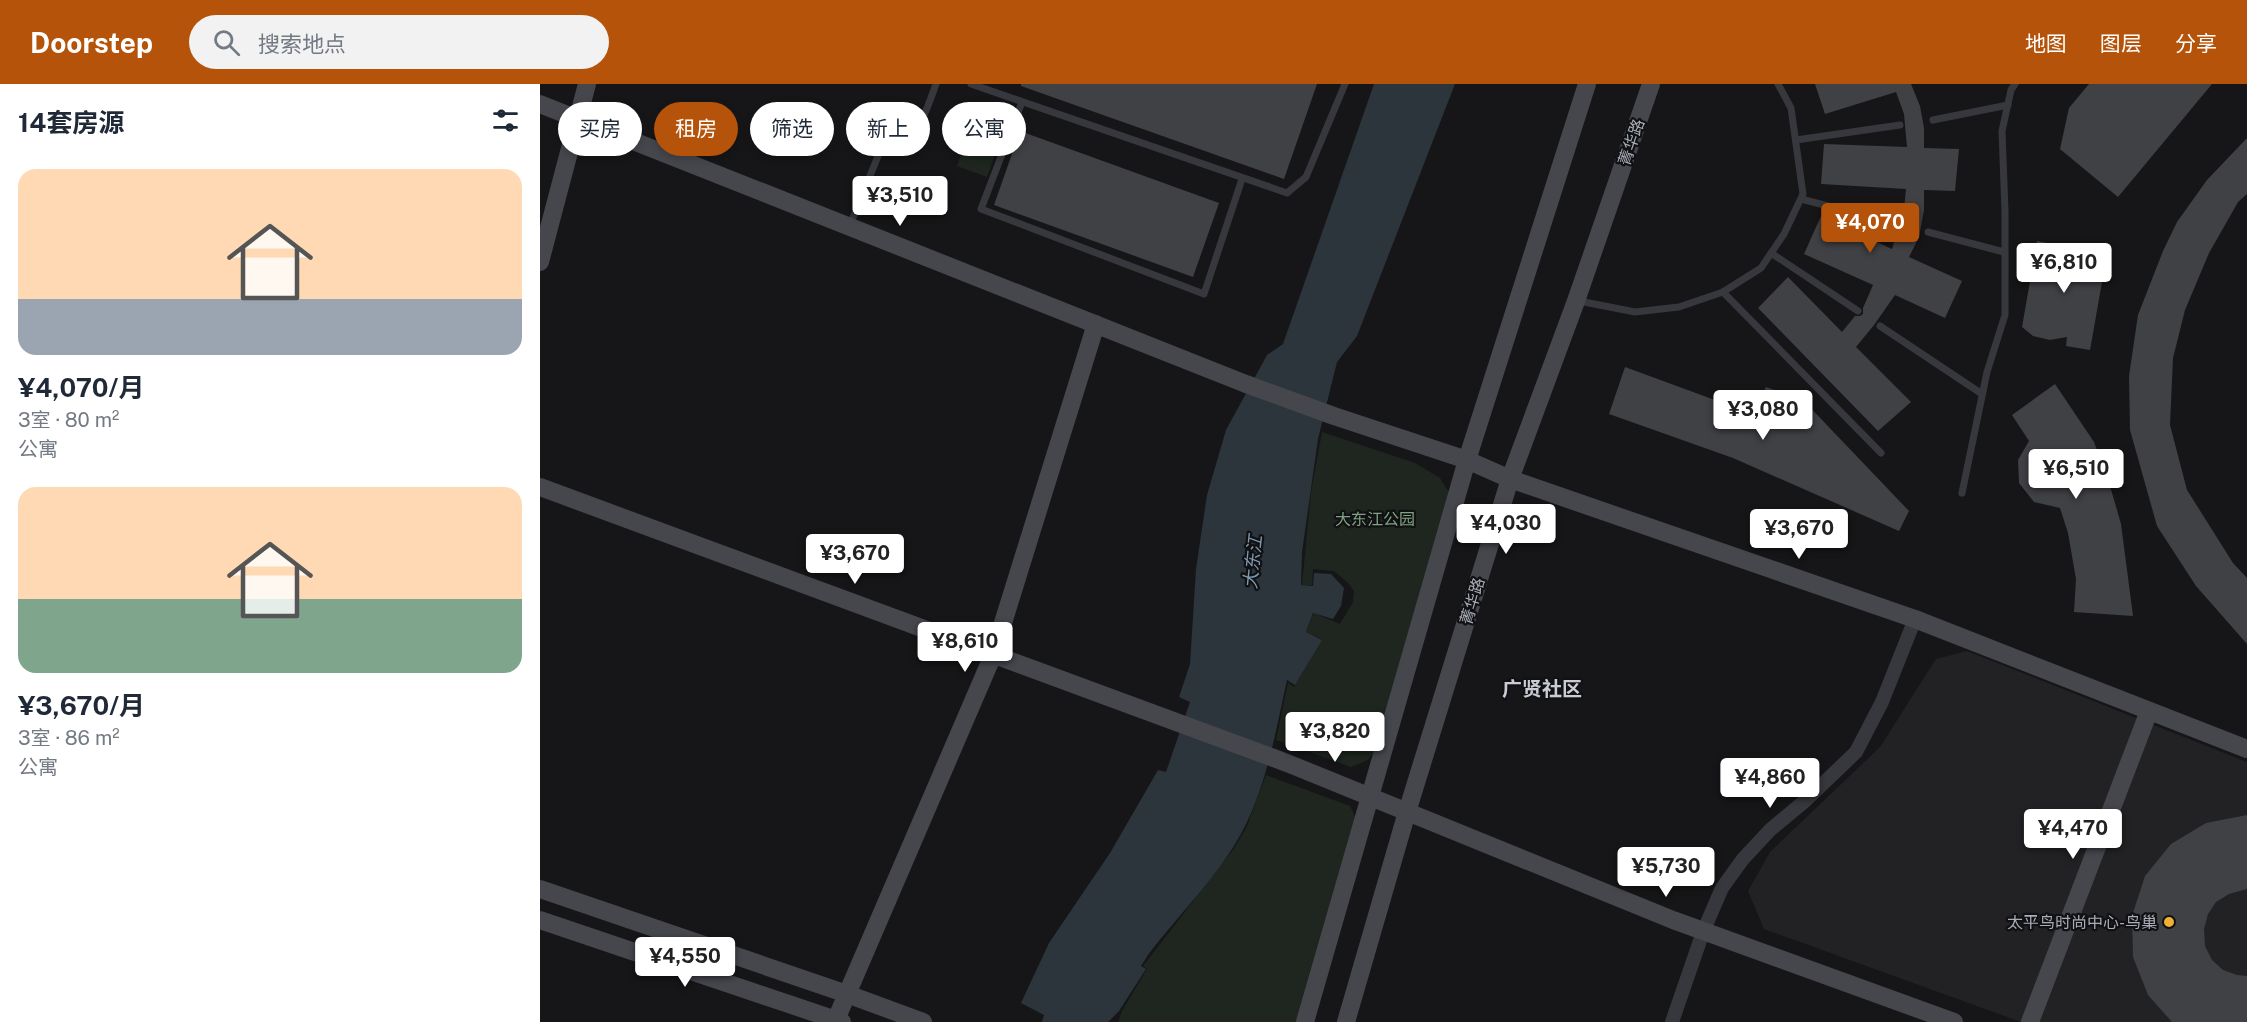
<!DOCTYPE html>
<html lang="zh">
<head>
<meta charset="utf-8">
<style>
	:root { --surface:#fff; --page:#f2f2f3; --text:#1f2937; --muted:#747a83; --accent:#b45309 }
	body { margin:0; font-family:"Public Sans","Noto Sans SC",sans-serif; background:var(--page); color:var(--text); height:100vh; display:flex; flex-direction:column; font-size:22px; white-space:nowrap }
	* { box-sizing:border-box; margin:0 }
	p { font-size:20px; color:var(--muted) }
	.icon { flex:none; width:33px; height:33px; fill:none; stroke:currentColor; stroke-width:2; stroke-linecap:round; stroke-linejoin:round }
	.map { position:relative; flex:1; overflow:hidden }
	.details { display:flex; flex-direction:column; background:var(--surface); width:540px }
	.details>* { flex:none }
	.hud { position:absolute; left:18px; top:18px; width:570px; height:54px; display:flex; gap:12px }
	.price { position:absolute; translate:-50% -51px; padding:0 14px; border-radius:6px; background:#fff; color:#222; font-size:20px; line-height:39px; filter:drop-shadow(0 2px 3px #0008) }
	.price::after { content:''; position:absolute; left:50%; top:36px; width:18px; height:14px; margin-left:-9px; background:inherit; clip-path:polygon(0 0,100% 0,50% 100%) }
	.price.selected { background:var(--accent); color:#fff }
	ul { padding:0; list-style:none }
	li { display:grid; align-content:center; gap:12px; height:318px; padding:0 18px }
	li span { display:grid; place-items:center; height:186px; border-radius:18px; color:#555 }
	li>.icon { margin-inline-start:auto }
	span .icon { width:108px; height:108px; fill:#fffc; stroke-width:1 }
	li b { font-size:26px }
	h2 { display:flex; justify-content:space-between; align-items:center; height:72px; padding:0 18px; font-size:26px }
	.chip { padding:0 21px; border-radius:27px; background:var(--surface); box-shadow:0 3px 9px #0003; font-size:21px; line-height:54px }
	.chip.selected { background:var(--accent); color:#fff }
	header { display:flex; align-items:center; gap:36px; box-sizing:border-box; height:84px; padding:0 30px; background:var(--accent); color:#fff }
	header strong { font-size:28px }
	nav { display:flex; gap:33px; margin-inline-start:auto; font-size:21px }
	.search { width:420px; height:54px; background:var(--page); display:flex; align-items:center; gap:15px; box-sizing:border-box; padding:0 21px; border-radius:33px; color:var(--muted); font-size:22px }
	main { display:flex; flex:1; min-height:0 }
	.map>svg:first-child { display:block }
	.built { fill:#222225 }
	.green { fill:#1e261f }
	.water { fill:#2c353c }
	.building { fill:#404145 }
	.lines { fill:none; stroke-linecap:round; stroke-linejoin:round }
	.lane { stroke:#37383d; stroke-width:7 }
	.street { stroke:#37383d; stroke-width:14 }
	.secondary { stroke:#45474d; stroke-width:18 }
	.poi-dot { fill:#f2b134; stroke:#111113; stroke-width:2 }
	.labels { text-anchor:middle; stroke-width:4.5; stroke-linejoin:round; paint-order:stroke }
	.street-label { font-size:16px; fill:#a8adb8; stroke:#111113 }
	.park-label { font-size:16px; fill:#7fa381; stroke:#111113 }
	.poi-label { font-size:16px; fill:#a8adb8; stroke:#111113; text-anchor:end }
	.water-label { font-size:18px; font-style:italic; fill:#7f9bb3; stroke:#111113 }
	.quarter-label { font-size:20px; font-weight:bold; fill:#c9ccd4; stroke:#111113 }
</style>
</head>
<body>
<header>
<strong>Doorstep</strong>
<div class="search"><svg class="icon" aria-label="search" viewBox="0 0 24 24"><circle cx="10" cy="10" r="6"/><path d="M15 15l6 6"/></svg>搜索地点</div>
<nav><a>地图</a><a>图层</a><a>分享</a></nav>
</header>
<main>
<section class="details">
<h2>14套房源<svg class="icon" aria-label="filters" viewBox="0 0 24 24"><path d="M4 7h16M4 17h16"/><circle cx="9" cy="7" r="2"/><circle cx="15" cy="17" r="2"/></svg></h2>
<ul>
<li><span style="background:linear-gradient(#ffd9b3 70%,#9aa5b1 0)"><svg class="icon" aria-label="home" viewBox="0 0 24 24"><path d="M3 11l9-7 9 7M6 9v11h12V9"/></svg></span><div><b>¥4,070/月</b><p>3室 · 80 m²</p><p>公寓</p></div></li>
<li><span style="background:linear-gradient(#ffd9b3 60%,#7fa58c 0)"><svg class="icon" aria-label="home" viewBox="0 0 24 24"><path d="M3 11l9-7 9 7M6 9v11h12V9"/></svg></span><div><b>¥3,670/月</b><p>3室 · 86 m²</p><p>公寓</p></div></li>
</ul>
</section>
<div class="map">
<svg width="1707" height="938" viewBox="0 0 1707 938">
	<rect width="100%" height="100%" fill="#161618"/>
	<path class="built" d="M1427,567L1707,678V938H1481L1224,845L1208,807L1230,768L1340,663L1396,575Z"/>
	<g class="green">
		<path d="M437,24L467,35L447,93L417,82Z"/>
		<path d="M782,348L875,379L900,394L911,412L839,662L828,676L811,683L736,656L748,599L754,603L782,555L766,548L774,529L800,540L813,518L814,507L808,499L794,487L773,485L772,501H762L771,408Z"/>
		<path d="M726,691L810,722L816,735L759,938H578L582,927L607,885L603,882L695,763L707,742Z"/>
	</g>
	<path class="water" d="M834,0H915L817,252L797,278L778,355L762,468L761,501L773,502L774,489L791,490L804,504L801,522L793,535L773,529L766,548L782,556L755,601L747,596C736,646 727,700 703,746C679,792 639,830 608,871L601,882L606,885L579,927L568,938H502L504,931L481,919L509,859L570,769L618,686L626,688L650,618L639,613L650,580L656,485L667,411L686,346L727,271L743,260Z"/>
	<g class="building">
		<path d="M481,0H777L744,95L481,2Z"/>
		<path d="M1275,0H1371L1380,22L1384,44V64L1419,65L1415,107L1384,106V126L1379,153L1369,173L1422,197L1405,234L1355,211L1334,241L1316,263L1371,318L1338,347L1218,224L1248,193L1302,248L1315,232H1320L1323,230V224L1333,201L1264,170L1281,132L1352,165L1364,125L1366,105L1281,100L1284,60L1367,63L1364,30L1356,8L1285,30Z"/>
		<path d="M1549,0H1672L1578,113L1520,65L1529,24Z"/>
		<path d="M480,47L679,119L653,193L454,121Z"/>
		<path d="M1707,54V110L1698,118L1669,169L1645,226L1633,274L1630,341L1647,406L1693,479L1707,494V560L1656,502L1617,442L1590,346L1589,292L1598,231L1623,167L1637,138L1667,96Z"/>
		<path d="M1497,157L1567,170L1550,266L1526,262L1527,253L1510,256L1493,252L1482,243Z"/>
		<path d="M1085,283L1213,330L1226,303L1263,316L1369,427L1359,447L1193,374L1069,330Z"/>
		<path d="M1515,300L1554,358L1568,395L1581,440L1593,532L1534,528L1536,495L1528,449L1520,424L1494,418L1479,399L1478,376L1489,357L1472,331Z"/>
		<path d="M1707,731V805L1689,810L1676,818L1668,830L1664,845L1665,862L1672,876L1683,886L1697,891L1707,892V938H1632L1608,911L1593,873L1592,832L1605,792L1631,760L1666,739Z"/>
	</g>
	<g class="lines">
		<g class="lane">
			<path d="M431,0L747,109L766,93L805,0"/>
			<path d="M482,18L441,125L664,210L702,95"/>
			<path d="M1393,36L1468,21"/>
			<path d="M1256,56L1360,41"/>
			<path d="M1261,115L1354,139"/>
			<path d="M310,141L345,55C355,49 359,54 368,51C381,47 391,13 396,0"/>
			<path d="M1388,148L1464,168"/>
			<path d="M1231,169L1318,227"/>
			<path d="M1183,208L1341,369"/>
			<path d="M1039,217L1095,228L1139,223L1183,208L1221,184L1244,150L1263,110L1251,24L1238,0"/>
			<path d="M1340,242L1442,310"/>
			<path d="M1422,409L1447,288L1465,231V127L1462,47L1471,6L1475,0"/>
		</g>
		<path class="street" d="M1132,938L1163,848L1182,804L1203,775L1230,746L1266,716L1316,668L1342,618L1375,535"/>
		<g class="secondary">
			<path d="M0,20L706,300L794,332L927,376L970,395L1375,535L1707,665"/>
			<path d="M0,178L47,0"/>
			<path d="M0,403L747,679L1133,836L1414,938"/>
			<path d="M0,805L307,910L383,938"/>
			<path d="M0,836L302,938"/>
			<path d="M295,938L453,571L556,240"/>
			<path d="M765,938L927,376L1047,0"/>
			<path d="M806,938L867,728L970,395L1036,217L1111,0"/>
			<path d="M1490,938L1609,627"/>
		</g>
	</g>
	<circle class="poi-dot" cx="1629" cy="838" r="6"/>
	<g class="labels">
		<g class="street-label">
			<text transform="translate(1091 58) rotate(-71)" y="6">菁华路</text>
			<text transform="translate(932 517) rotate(-73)" y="6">菁华路</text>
		</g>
		<g class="park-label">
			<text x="835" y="441">大东江公园</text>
		</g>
		<g class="poi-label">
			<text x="1617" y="844">太平鸟时尚中心-鸟巢</text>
		</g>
		<g class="water-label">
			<text transform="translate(713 478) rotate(-84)" y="6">大东江</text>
		</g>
		<g class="quarter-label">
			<text x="1002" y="612">广贤社区</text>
		</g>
	</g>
</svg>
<b class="price" style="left:360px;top:143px">¥3,510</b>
<b class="price selected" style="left:1330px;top:170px">¥4,070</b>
<b class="price" style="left:1524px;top:210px">¥6,810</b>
<b class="price" style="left:1223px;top:357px">¥3,080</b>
<b class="price" style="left:1536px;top:416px">¥6,510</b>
<b class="price" style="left:966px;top:471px">¥4,030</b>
<b class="price" style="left:1259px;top:476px">¥3,670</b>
<b class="price" style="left:315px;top:501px">¥3,670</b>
<b class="price" style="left:425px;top:589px">¥8,610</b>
<b class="price" style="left:795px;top:679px">¥3,820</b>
<b class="price" style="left:1230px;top:725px">¥4,860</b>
<b class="price" style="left:1533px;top:776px">¥4,470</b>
<b class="price" style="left:1126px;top:814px">¥5,730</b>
<b class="price" style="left:145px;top:904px">¥4,550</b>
<div class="hud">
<a class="chip">买房</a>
<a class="chip selected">租房</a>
<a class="chip">筛选</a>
<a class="chip">新上</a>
<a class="chip">公寓</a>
</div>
</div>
</main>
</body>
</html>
